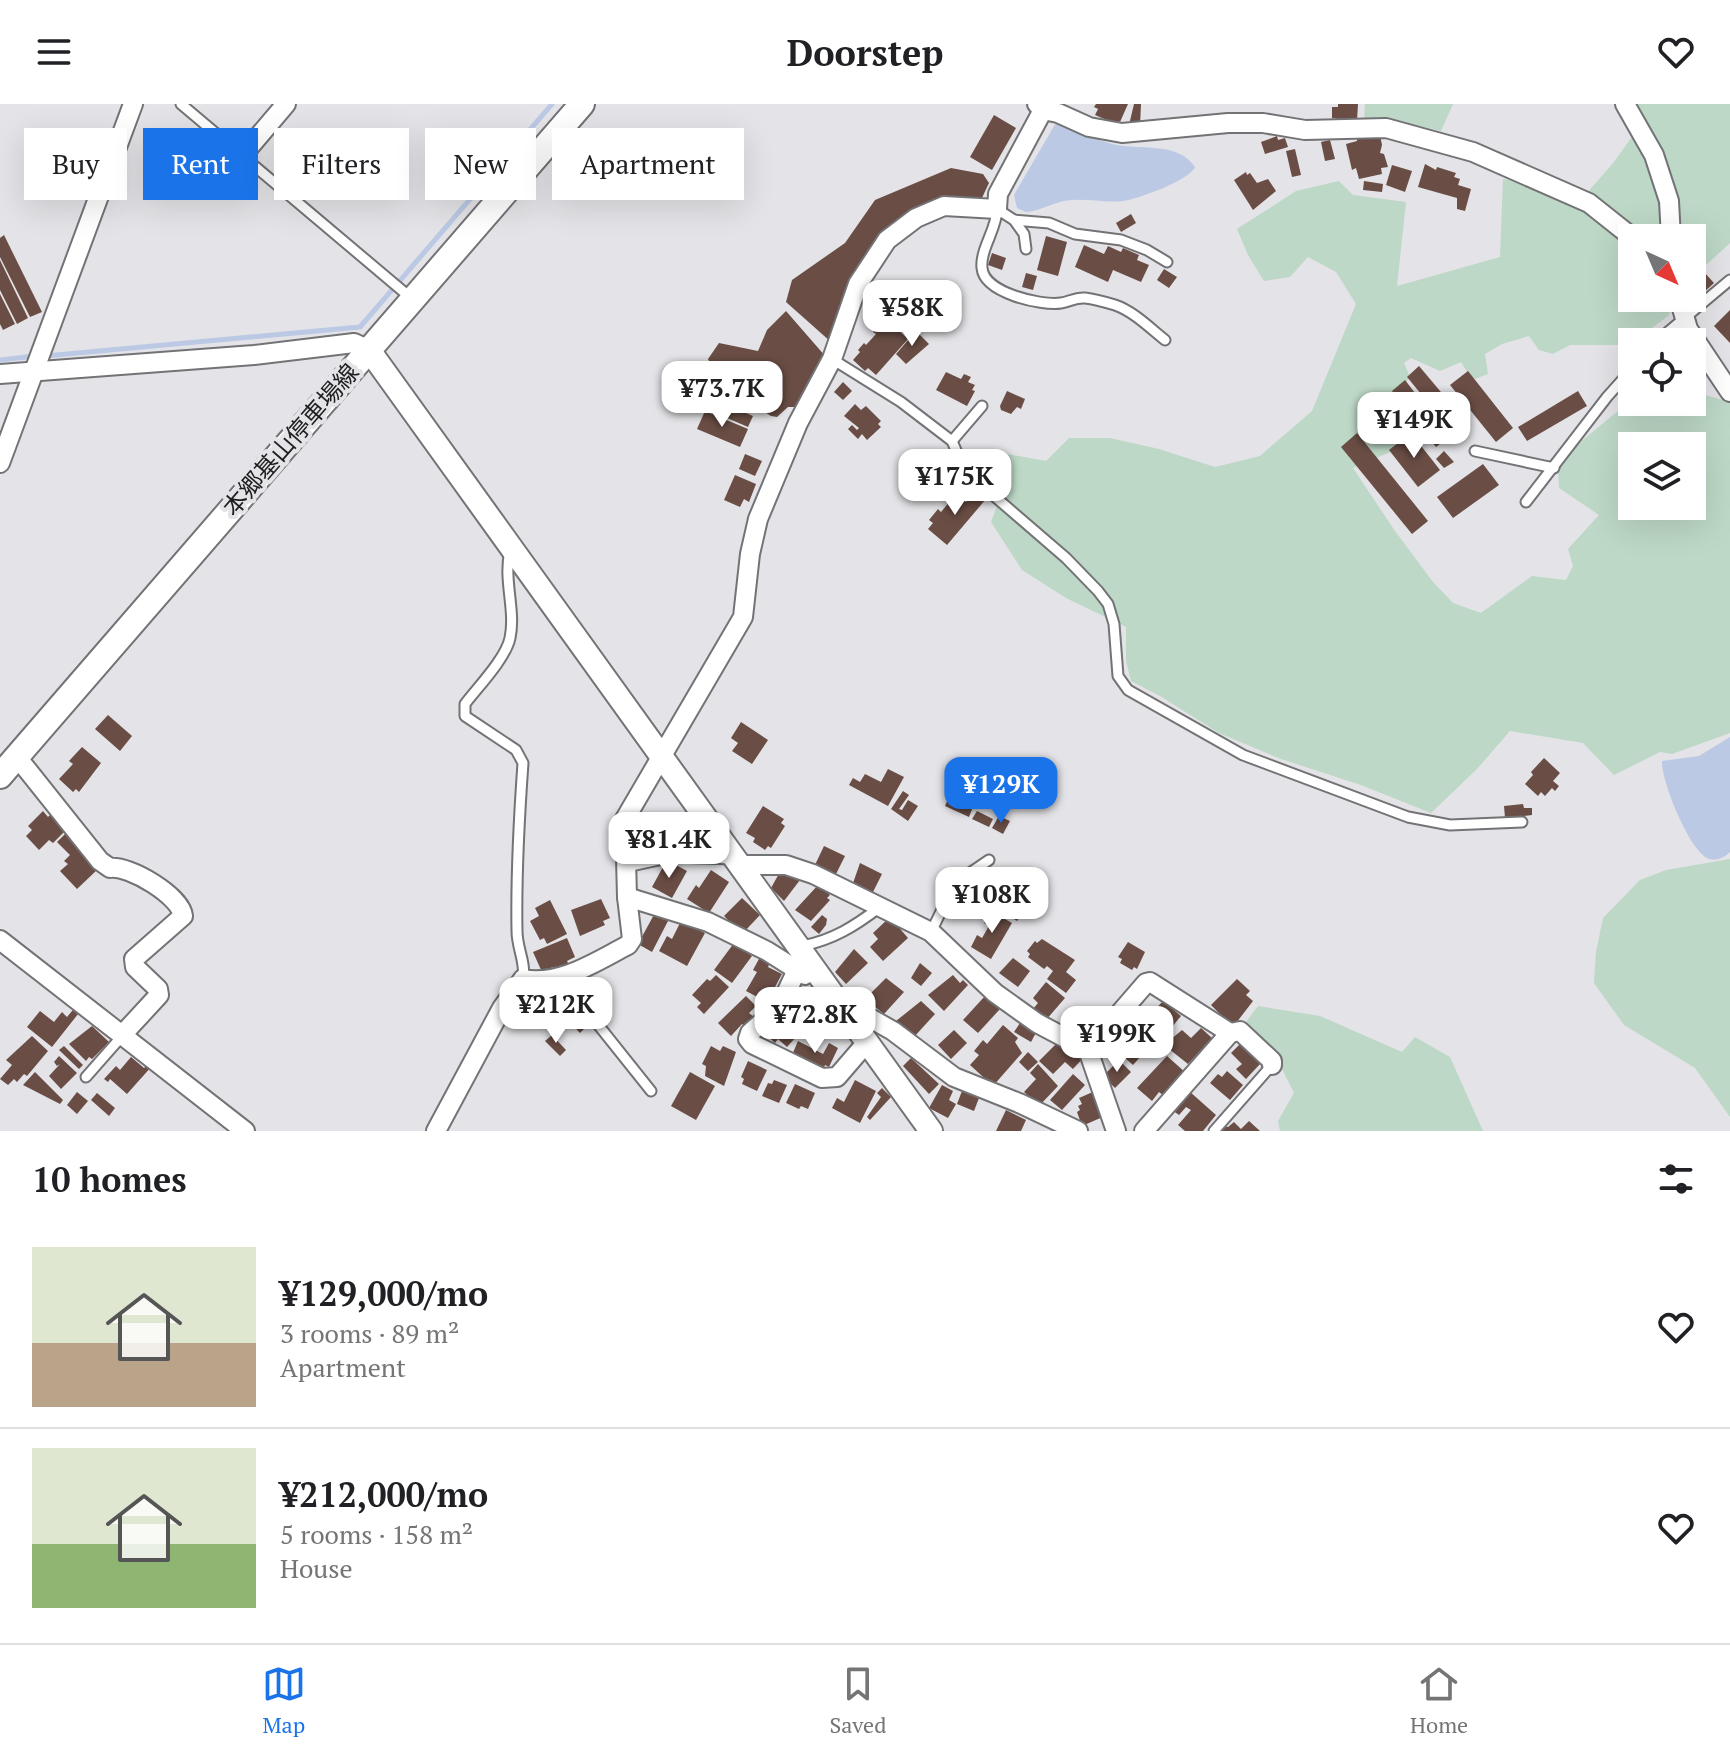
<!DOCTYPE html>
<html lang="en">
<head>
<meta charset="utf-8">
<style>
	:root { --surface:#fff; --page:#f6f6f6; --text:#202124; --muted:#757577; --line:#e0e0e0; --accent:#1a73e8 }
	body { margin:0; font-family:"PT Serif","Noto Sans JP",serif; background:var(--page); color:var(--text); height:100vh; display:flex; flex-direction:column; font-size:30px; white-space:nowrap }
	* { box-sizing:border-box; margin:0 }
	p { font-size:26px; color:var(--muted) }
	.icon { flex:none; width:44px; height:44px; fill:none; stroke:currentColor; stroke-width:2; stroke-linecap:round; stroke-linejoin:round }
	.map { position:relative; height:1027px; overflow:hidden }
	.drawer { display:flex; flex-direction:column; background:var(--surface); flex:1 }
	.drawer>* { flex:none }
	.guide { position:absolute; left:24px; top:24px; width:800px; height:72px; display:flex; gap:16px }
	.needle { width:52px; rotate:136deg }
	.fabs { position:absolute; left:1618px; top:120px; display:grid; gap:16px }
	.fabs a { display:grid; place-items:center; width:88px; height:88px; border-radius:0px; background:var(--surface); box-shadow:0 8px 32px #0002; font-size:40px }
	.price { position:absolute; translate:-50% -68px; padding:0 18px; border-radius:16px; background:#fff; color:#222; font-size:26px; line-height:52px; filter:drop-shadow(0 2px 4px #0008) }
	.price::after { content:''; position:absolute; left:50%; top:48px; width:24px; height:18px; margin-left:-12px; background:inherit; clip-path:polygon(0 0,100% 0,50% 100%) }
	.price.selected { background:var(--accent); color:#fff }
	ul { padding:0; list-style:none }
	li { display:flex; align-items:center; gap:24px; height:200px; padding:0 32px }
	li+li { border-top:2px solid var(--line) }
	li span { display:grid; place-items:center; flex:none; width:224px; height:160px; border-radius:0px; color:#555 }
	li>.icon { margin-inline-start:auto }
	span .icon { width:96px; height:96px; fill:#fffc; stroke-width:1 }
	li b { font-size:34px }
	h2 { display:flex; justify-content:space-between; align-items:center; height:96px; padding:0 32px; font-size:34px }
	.pill { padding:0 28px; border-radius:0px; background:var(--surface); box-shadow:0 8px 32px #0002; font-size:28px; line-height:72px }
	.pill.selected { background:var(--accent); color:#fff }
	header { display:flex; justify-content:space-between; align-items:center; height:104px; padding:0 32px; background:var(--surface); font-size:36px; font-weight:700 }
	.menu { display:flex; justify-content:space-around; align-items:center; height:112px; border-top:2px solid var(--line); background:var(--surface); font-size:22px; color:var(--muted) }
	.menu a { display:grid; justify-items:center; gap:4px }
	.menu .selected { color:var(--accent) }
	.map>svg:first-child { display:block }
	.green { fill:#bdd8c6; fill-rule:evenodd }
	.water { fill:#bbc9e4 }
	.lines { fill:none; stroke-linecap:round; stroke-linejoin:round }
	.stream { stroke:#bbc9e4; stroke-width:5 }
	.building { fill:#6a4e45 }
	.service-casing { stroke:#737376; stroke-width:13 }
	.minor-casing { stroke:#737376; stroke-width:22 }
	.tertiary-casing { stroke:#737376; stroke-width:26 }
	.secondary-casing { stroke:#737376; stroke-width:28 }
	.service { stroke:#fff; stroke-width:9 }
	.minor { stroke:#fff; stroke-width:18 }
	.tertiary { stroke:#fff; stroke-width:22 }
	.secondary { stroke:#fff; stroke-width:24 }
	.labels { text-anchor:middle; stroke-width:8; stroke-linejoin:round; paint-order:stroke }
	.street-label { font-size:24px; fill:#1e1e1f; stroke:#e4e3e7 }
</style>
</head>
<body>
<header><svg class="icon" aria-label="menu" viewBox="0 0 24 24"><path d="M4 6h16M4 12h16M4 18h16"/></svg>Doorstep<svg class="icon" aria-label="heart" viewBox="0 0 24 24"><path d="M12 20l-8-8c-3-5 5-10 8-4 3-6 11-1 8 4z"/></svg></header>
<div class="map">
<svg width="1730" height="1027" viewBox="0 0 1730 1027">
	<rect width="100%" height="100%" fill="#e4e3e7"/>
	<g class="green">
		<path d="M1365,0H1453L1441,27L1414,21L1364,19Z"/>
		<path d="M1616,0H1730V139L1692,174V134H1632V194H1679L1668,212L1629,241H1570L1553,250L1539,246L1529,232L1502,240L1485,250L1488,270L1472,276L1461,258L1440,267L1411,254L1404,259L1410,273L1398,289L1416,324L1395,346L1353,364L1395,427L1433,478L1453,499L1481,509L1532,472L1566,476L1573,462L1568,445L1599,411L1559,384L1558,364L1572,345L1619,306L1632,289V298H1692V280L1705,291L1730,298V629L1672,650L1660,648L1614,671L1583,639L1510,627L1477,665L1431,709L1361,681L1281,655L1219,629L1160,592L1131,577L1126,557V523L1066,494L1022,466L991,418L1003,386L1002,349L1046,357L1069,334H1110L1159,345L1215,363L1260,352L1312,307L1356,200L1336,168L1308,153L1290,173L1264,177L1248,151L1237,125L1296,87L1339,77L1353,91L1406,98L1397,182L1500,153L1503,75L1531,80L1579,98L1614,58L1634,30ZM1632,342H1692V402H1632Z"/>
		<path d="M1730,755V1013L1695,964L1624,921L1594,879L1596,848L1603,814L1640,776L1666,766Z"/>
		<path d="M1258,902L1320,912L1402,948L1415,933L1450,953L1483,1027H1280L1278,1017L1294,989L1280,961L1243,922Z"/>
	</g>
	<g class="water">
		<path d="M1057,17C1076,26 1096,37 1117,41C1143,46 1178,38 1195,63C1190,76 1138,95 1123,97C1107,99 1090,95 1073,96C1056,96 1042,107 1026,108L1017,104L1014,91Z"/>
		<path d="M1730,633V748C1724,754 1715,758 1707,754C1689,745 1661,677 1662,657L1699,652Z"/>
	</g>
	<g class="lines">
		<g class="stream">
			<path d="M45,252L360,223L552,0"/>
			<path d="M0,256L35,252"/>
		</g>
	</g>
	<g class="building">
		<path d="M1096,0H1128L1120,18L1118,17L1116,20L1095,11L1098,5L1094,3Z"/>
		<path d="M1134,0H1141L1140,22L1129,21Z"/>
		<path d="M1338,0H1358L1357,17L1332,14V3H1338Z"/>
		<path d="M994,11L1016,24L992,66L970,53Z"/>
		<path d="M1380,31L1382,41L1380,49L1384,50L1388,63L1381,64L1382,70L1359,75L1356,64L1352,66L1346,40L1357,37V33L1364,32L1365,35Z"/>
		<path d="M1277,32L1278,36L1285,34L1288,43L1265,50L1261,38Z"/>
		<path d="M1330,36L1335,55L1325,57L1321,38Z"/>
		<path d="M1295,45L1301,71L1292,73L1286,47Z"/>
		<path d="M1425,60L1436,66L1437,63L1456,69L1454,73L1460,75L1458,81L1471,85L1465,107L1457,105V94L1418,83Z"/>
		<path d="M1392,61L1412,67L1405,88L1386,81Z"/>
		<path d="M951,64L983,70L989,79L981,96H953L862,164L831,238L786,198L792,176L845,139L875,96Z"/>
		<path d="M1246,68L1247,71L1250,69L1257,79L1268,75L1276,87L1253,106L1234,76Z"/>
		<path d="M1364,77L1383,80L1382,88L1363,86Z"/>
		<path d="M1131,110L1136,119L1121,128L1116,119Z"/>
		<path d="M4,131L42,208L30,213L0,153V134Z"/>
		<path d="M1046,132L1067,138L1058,172L1037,166Z"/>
		<path d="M1084,141L1104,150L1108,142L1121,148L1123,144L1139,151L1137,156L1149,161L1141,178L1113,166L1108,178L1075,163Z"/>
		<path d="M992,149L1006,154L1002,166L988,161Z"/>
		<path d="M0,156L28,214L17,220L0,186Z"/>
		<path d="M1164,165L1177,173L1169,184L1157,176Z"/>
		<path d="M1704,168L1714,179L1702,190L1692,180Z"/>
		<path d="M1026,169L1037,172L1033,186L1022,183Z"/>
		<path d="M0,190L15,220L3,226L0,220Z"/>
		<path d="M1730,206V239L1714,222Z"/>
		<path d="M786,207L826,253L797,303H788L777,313L771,312L736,290L713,265L708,255L719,239L758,247L767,226Z"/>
		<path d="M885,214L908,235L876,271L868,264L865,267L853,256L860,248L858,246L864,239L866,241L876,230L873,228Z"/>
		<path d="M916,227L929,240L906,260L896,250Z"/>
		<path d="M1419,262L1467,319L1454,330L1407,273Z"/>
		<path d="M1468,267L1513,324L1496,338L1450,281Z"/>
		<path d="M946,268L961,275L964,270L971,273L968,278L975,281L972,286L975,287L967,302L936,286Z"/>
		<path d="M708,275L738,298L735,304L753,312L748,323L706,305L713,288L704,285Z"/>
		<path d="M1405,276L1449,333L1436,343L1392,287Z"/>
		<path d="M843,278L852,287L843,296L834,288Z"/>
		<path d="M1007,287L1025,295L1021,305L1017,303L1011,310L1001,306L1000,302Z"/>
		<path d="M1578,287L1587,302L1527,337L1518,323Z"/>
		<path d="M855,300L861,306L866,302L881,317L878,320L881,323L867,336L862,330L858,335L848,325L852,321L857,326L859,324L844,312Z"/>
		<path d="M1380,304L1390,315L1379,325L1369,314Z"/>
		<path d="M705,307L748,325L740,343L697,325Z"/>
		<path d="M1357,329L1428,417L1412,430L1341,343Z"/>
		<path d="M1411,329L1440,366L1418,383L1389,346Z"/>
		<path d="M1444,347L1454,358L1444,364L1436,355Z"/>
		<path d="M745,350L762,357L755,372L739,365Z"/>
		<path d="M1483,360L1499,381L1453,414L1437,393Z"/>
		<path d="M735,371L756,380L749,398L744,395L740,403L724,396Z"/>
		<path d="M976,386L986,395L947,441L928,425L933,419L929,416L938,405L941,408L956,390L966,398Z"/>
		<path d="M108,611L132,632L120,647L95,625Z"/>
		<path d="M741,618L768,636L752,660L732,647L738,639L731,634Z"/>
		<path d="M82,643L101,659L79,688L76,685L73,688L59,675L73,660L69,657Z"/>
		<path d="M1544,654L1560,669L1553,677L1559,682L1555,687L1552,684L1545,692L1541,688L1538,692L1525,680L1533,671L1531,668Z"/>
		<path d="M888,665L904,673L888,702L849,681L853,674L860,678L865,670L881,678Z"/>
		<path d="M952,686L972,695L970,701L973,703L969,713L945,702Z"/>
		<path d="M903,687L909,691L899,705L902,706L908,696L918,702L908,717L891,705Z"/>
		<path d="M1523,700L1524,704H1532V711L1505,714L1504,702Z"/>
		<path d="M763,702L784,715L781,719L785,722L771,744L768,742L765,746L753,738L755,734L746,729Z"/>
		<path d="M43,707L48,713L52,709L67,725L53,739L49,736L39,746L26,732L32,726L28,722Z"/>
		<path d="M977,707L993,715L989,723L972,715Z"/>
		<path d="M999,712L1010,717L1003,730L992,724Z"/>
		<path d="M67,728L84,746L81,749L97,766L77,785L60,767L68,760L64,757L70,751L57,738Z"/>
		<path d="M824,742L845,752L834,774L814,763Z"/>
		<path d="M860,759L882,770L871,792L852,782Z"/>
		<path d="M664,761L673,767L676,761L687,767L672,794L652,783Z"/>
		<path d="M711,766L729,778L709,809L687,795L696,781L699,784Z"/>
		<path d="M781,766L790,768L800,776L784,797L771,784Z"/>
		<path d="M819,780L830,791L827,794L830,796L811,817L795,806Z"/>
		<path d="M1018,785L1032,794L1017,817L1003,808Z"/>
		<path d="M742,794L760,811L744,828L739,827L724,812Z"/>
		<path d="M601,795L610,814L603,817L605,821L580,832L571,806Z"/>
		<path d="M550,796L567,830L547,840L544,834L540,836L530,817L539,812L535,804Z"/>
		<path d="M656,807L668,817L652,848L638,840Z"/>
		<path d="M991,807L1012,819L991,855L971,843L977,831L982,834L989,822L984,819Z"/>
		<path d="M822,811L827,815L826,821L819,830L811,823Z"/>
		<path d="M890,813L908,834L883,857L870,843L878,835L873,829Z"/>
		<path d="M681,817L705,829L687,862L659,847L667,832L672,835Z"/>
		<path d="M567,834L575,853L567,857L569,861L554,867L553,863L542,868L533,848Z"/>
		<path d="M1042,835L1075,856L1066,868L1076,876L1066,889L1047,875L1053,867L1047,862L1044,865L1028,853L1030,850L1027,847L1035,837L1037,839Z"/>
		<path d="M1128,838L1145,848L1137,865L1134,863L1132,866L1120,859L1122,855L1118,853Z"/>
		<path d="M734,839L752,852L732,879L714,866Z"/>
		<path d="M854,845L868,859L846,880L835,868Z"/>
		<path d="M760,853L770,859L768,863L782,870L767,898L746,887L757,868L753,866Z"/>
		<path d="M1013,854L1030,867L1018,883L999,869Z"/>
		<path d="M920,859L932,869L921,882L911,874Z"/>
		<path d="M716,871L729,883L704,910L697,903L701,899L692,891L707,875L710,877Z"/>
		<path d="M953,871L960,879L963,876L968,881L944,907L928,891Z"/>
		<path d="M886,874L904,888L884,910L865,895Z"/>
		<path d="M1237,875L1250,887L1246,891L1253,897L1233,923L1211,901Z"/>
		<path d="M1046,878L1065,894L1046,916L1033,905L1038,899L1033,894Z"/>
		<path d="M746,892L756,902L749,909L754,913L745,923L742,920L731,932L718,919Z"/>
		<path d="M985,892L1000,905L978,929L963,916Z"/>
		<path d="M565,895L589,920L580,929L556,903Z"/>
		<path d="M921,897L935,910L914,933L896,917Z"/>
		<path d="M1163,897L1181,912L1167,929L1148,913Z"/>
		<path d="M524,899L539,915L530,924L515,909Z"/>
		<path d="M77,901L82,905L52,943L27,923L40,907L54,918L62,908L67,913Z"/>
		<path d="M786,906L791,910L794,906L807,921L787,943L778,935L775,939L763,928L772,918L779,925L788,916L782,911Z"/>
		<path d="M1022,916L1038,925L1031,938L1014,928Z"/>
		<path d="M1003,921L1018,934L1015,938L1022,949L993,982L970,961L979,951L974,947L983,936L987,940Z"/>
		<path d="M92,922L109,938L92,955L89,953L86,957L69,940Z"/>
		<path d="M1201,924L1212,934L1188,960L1164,941L1182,926L1191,934Z"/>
		<path d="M954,926L967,939L951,955L938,941Z"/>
		<path d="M1130,927L1149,943L1133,961L1115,945Z"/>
		<path d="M552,931L566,946L560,952L545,937Z"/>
		<path d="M32,932L48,947L27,972L24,970L17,978L14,975L8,981L0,975L12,961L6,956Z"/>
		<path d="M798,937L823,950L829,939L838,944L829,963L825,961L823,966L792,951Z"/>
		<path d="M1057,939L1061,944L1064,941L1084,953L1073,965L1065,958L1053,970L1039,957Z"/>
		<path d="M1241,939L1261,959L1246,975L1236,965L1242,960L1231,949Z"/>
		<path d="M64,942L83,961L79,965L59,946Z"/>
		<path d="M711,942L720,947L723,942L736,948L724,982L705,972L706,962L702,960Z"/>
		<path d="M1028,948L1038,958L1028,967L1019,958Z"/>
		<path d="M59,952L77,969L61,985L49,972L60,960L57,962L54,958Z"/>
		<path d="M1167,952L1186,969L1164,992L1159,988L1152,997L1137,984Z"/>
		<path d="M131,953L144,964L149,959L152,962L127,990L110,975L108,978L104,975L116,962L120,966Z"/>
		<path d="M911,954L939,980L929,990L903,962Z"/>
		<path d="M1119,956L1131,968L1115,984L1103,972Z"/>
		<path d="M748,957L767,966L757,987L742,980L744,975L741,973Z"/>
		<path d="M1038,960L1058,982L1039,1002L1024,988L1036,975L1030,969Z"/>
		<path d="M1227,967L1243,981L1230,996L1210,979L1218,970L1222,973Z"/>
		<path d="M35,968L63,996L60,1000L23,981Z"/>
		<path d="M690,968L715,982L696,1016L671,1002Z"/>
		<path d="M1073,970L1085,981L1062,1006L1050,996Z"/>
		<path d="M774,976L787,981L779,999L762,992L768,979L772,980Z"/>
		<path d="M855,976L876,987L860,1019L832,1004L837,994L844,998Z"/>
		<path d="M795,980L815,989L808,1005L801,1002L799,1005L786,999Z"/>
		<path d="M942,981L953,987L949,996L956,1000L948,1014L929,1004Z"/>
		<path d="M882,984L891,993L870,1016L867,1013L881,993L877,989Z"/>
		<path d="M962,987L979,994L974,1007L957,1000Z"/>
		<path d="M1095,987L1105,1012L1082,1022L1077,1008L1080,1006L1078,1002L1082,1000L1079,994Z"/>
		<path d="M1189,987L1216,1011L1203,1027H1185L1178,1021L1191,1006L1186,1003L1179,1011L1172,1006Z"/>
		<path d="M77,988L88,997L77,1010L67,1001Z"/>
		<path d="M97,989L115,1004L109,1012L91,996Z"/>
		<path d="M1006,1006L1026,1016L1021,1027H996Z"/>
		<path d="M1249,1017L1260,1027H1222L1224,1022L1228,1023L1234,1018L1241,1025Z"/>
	</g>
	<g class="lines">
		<defs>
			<g id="service">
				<path d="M181,0L411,194"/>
				<path d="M997,105C997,125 980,145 982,164C984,189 1041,202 1061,199C1069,198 1076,193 1085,194C1094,195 1105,198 1115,201C1133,207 1150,224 1165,236"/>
				<path d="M997,105L1014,116L1049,119L1075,130L1121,136L1147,146L1167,158"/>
				<path d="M1014,116L1024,130L1026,145"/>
				<path d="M1656,238L1730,176"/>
				<path d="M832,255L901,298L952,337L961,358L986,385L1066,454L1098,487L1108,500L1114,520L1118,572L1128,586L1243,651L1408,713L1450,721L1522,718"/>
				<path d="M952,337L982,302"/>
				<path d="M1475,347L1554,364"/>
				<path d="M1526,398L1607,293L1632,265"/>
				<path d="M510,447C503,476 516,506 510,534C506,554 478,583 465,600V612L516,646L523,659C519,715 516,771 517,827C517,845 526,858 523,875"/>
				<path d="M626,763L673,753L734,755"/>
				<path d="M931,828L951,787L961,775L989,756"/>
				<path d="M802,842C833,836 855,822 880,803"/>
				<path d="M560,873L651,987"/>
				<path d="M86,973L123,931"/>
				<path d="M1214,1027L1272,961"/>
			</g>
			<g id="minor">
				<path d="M1037,0L1043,6L1058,9L1089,23L1122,29L1228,19H1263L1305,26L1386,24L1473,48L1589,99L1633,134"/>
				<path d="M1625,0L1654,51L1669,97L1671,134"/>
				<path d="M241,53L286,0"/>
				<path d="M1679,194L1688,225L1730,288"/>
				<path d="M0,270L254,251L354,239L369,246"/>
				<path d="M0,359L133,0"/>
				<path d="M17,653L100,757L110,764C129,761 181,792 183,812L134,855L135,863L158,885L159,891L123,930"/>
				<path d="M739,761H786L813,770L931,828L995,889L1037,919L1088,946L1116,1027"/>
				<path d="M627,793L708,818L767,847L805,871"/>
				<path d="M0,836L245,1027"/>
				<path d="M796,868L780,902L750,929L748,935L752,940L822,974L837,973L868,937"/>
				<path d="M843,904L861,909L893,927L954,973L1019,999L1078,1027"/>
				<path d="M1088,946L1146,879L1150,878L1230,929L1240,927L1272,957V961"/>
				<path d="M436,1027L502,904L523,875C560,882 595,858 628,841L632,835L627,793L625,715L743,513L750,450L758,415L798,319L832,255L858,180L887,136L916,114L944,102L997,105L998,90L1043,6"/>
				<path d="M1144,1027L1230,929"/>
			</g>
			<path id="tertiary" d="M369,246L931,1027"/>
			<path id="secondary" d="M0,672L582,0"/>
		</defs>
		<use href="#service" class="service-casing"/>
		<use href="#minor" class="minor-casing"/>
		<use href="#tertiary" class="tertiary-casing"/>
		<use href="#secondary" class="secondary-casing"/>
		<use href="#service" class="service"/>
		<use href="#minor" class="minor"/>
		<use href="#tertiary" class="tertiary"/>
		<use href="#secondary" class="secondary"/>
	</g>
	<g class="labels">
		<g class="street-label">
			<text transform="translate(291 336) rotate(-49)" y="8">本郷基山停車場線</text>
		</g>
	</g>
</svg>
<div class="fabs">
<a><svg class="needle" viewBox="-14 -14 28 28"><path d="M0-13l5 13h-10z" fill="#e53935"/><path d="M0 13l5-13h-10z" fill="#757577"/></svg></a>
<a><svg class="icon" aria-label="locate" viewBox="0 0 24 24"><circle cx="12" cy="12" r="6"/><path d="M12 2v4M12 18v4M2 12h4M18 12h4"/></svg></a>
<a><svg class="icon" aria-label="layers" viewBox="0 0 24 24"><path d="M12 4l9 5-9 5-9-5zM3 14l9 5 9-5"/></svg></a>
</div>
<b class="price" style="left:912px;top:244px">¥58K</b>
<b class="price" style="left:722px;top:325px">¥73.7K</b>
<b class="price" style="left:1414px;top:356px">¥149K</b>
<b class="price" style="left:955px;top:413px">¥175K</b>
<b class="price selected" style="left:1001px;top:721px">¥129K</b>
<b class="price" style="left:669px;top:776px">¥81.4K</b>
<b class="price" style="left:992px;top:831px">¥108K</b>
<b class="price" style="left:556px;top:941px">¥212K</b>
<b class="price" style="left:815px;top:951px">¥72.8K</b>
<b class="price" style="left:1117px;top:970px">¥199K</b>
<div class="guide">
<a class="pill">Buy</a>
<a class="pill selected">Rent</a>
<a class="pill">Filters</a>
<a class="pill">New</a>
<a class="pill">Apartment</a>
</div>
</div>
<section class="drawer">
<h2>10 homes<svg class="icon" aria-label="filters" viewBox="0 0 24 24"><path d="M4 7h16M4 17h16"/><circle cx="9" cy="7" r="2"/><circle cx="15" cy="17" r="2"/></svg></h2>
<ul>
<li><span style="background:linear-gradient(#dfe7d0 60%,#b9a48a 0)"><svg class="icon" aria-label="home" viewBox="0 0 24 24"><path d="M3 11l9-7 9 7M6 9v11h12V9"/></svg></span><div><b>¥129,000/mo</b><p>3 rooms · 89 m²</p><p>Apartment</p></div><svg class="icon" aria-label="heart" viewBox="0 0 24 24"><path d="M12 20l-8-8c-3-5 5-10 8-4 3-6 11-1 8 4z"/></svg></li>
<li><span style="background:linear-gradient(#dfe7d0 60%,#8fb573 0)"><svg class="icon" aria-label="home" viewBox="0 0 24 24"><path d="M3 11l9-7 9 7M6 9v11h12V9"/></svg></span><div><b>¥212,000/mo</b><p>5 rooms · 158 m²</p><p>House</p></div><svg class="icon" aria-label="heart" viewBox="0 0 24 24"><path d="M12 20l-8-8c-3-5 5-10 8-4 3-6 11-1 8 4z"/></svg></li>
</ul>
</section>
<nav class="menu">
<a class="selected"><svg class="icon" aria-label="map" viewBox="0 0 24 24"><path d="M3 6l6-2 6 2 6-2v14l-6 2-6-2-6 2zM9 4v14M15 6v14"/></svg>Map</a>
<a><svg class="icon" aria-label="saved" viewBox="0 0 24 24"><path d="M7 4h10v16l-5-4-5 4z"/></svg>Saved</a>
<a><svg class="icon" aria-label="home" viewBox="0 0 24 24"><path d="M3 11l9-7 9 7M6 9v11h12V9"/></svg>Home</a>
</nav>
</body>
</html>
